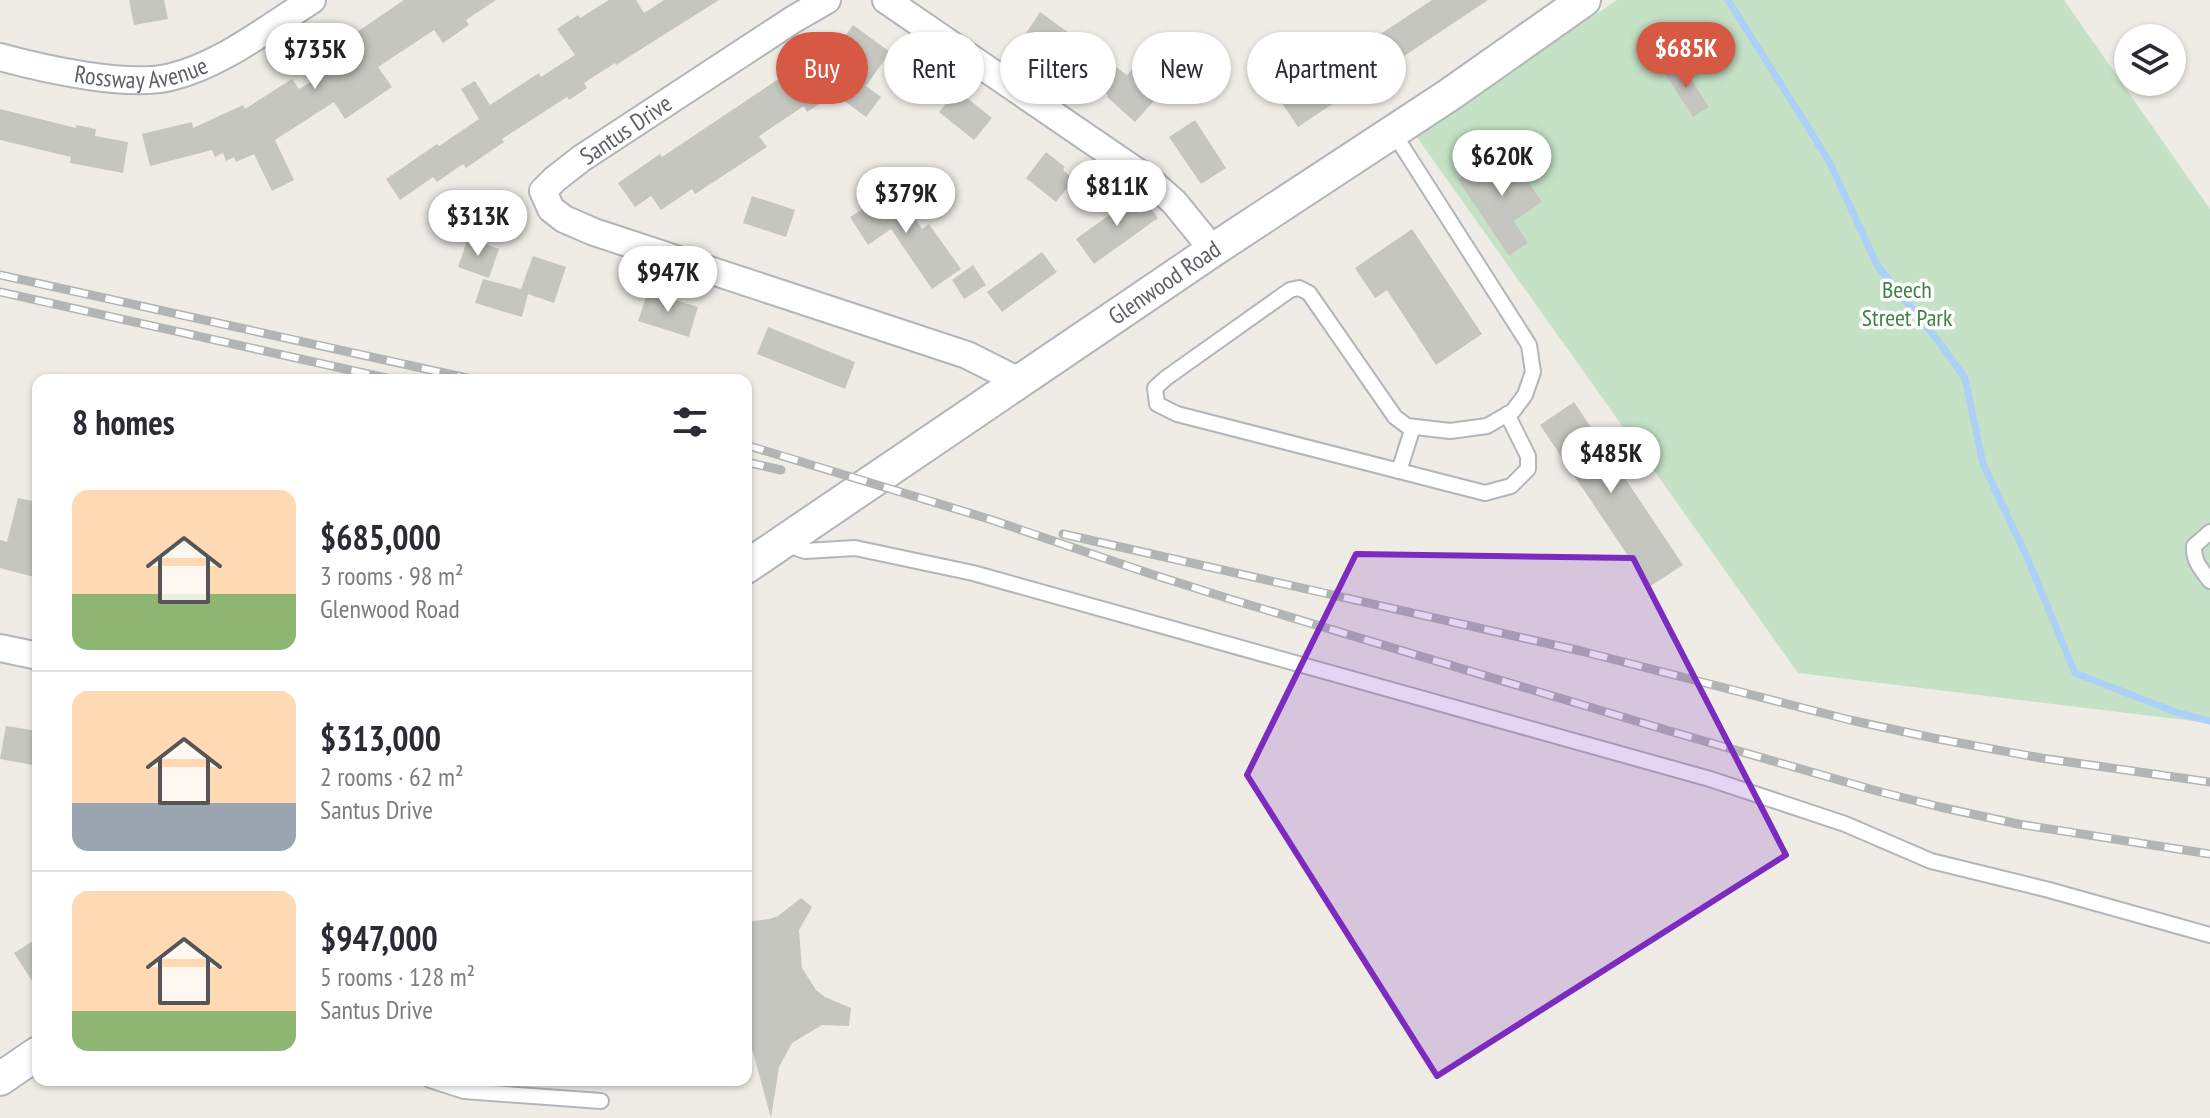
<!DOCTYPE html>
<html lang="en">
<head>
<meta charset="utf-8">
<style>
	:root { --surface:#fff; --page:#f2f2f3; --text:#2b2b33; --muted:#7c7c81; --line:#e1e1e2; --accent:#d65943 }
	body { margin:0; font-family:"PT Sans Narrow",sans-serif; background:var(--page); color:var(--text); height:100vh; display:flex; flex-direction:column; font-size:30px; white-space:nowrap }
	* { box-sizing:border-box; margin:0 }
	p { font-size:26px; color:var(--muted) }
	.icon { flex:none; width:44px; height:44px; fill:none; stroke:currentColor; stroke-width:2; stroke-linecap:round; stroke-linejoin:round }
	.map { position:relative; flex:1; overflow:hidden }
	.panel { position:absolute; left:32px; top:374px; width:720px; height:712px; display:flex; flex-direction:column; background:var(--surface); border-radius:16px; box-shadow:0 2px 6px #0004 }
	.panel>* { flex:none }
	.guide { position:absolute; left:776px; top:32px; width:760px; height:72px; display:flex; gap:16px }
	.fabs { position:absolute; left:2114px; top:24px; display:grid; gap:16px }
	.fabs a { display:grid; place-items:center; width:72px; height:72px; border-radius:50%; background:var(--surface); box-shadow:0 2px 6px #0004; font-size:40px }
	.price { position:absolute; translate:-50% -68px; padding:0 18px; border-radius:28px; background:#fff; color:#222; font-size:26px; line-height:52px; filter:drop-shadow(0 2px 4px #0008) }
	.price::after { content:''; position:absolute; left:50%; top:48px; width:24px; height:18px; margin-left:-12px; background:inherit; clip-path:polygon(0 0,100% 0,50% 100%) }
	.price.selected { background:var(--accent); color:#fff }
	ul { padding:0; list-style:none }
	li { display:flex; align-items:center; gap:24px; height:200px; padding:0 40px }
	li+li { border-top:2px solid var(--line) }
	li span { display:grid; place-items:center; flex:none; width:224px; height:160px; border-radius:16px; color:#555 }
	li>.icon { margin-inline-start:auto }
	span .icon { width:96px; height:96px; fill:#fffc; stroke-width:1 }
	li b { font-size:34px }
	h2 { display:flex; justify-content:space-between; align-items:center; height:96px; padding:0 40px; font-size:34px }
	.tag { padding:0 28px; border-radius:36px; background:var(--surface); box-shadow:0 2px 6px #0004; font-size:28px; line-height:72px }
	.tag.selected { background:var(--accent); color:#fff }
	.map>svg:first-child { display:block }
	.green { fill:#c5e2c7 }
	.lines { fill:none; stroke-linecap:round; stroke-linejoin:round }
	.stream { stroke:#add1f6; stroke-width:7 }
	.building { fill:#c6c6c0 }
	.service-casing { stroke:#b2b5b9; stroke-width:18 }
	.minor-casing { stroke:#b2b5b9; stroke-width:30 }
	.tertiary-casing { stroke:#b2b5b9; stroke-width:36 }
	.service { stroke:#fff; stroke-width:14 }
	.minor { stroke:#fff; stroke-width:26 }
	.tertiary { stroke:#fff; stroke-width:32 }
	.rail-casing { stroke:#b3b4b4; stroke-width:9 }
	.rail { stroke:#fff; stroke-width:6; stroke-dasharray:18; stroke-linecap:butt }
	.marked { fill:#7b2cbf; fill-opacity:0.2; stroke:#7b2cbf; stroke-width:6; stroke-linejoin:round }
	.labels { text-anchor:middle; stroke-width:7; stroke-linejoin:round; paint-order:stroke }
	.street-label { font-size:24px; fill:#5d6064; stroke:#fff }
	.park-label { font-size:24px; fill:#3f8147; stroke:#fff }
</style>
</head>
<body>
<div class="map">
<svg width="2210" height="1118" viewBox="0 0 2210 1118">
	<rect width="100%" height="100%" fill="#eeece5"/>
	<path class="green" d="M1617,0H2064L2210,209V723L1798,673L1416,136Z"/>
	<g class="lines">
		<path class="stream" d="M1728,0L1829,161L1877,265L1939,342L1965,378L1983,464L2026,555L2075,673L2178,713L2210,721"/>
	</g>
	<g class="building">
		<path d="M129,0H164L168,19L134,25Z"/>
		<path d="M404,0H496L466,20L469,25L443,43L434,30L378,67L392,87L345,119L334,102L275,140L294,180L272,191L254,154L236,162L234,157L226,161L223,153L215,157L212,150L150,166L142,134L192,122L193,128L243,105L245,109L292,79L299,89L312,81L313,83L342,64L332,49Z"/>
		<path d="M609,0H636L644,13L664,0H719L616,65L615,63L584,83L587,88L569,100L567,97L502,139L504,142L466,168L463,164L437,182L433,177L400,200L386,179L437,144L439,146L479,119L461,89L475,81L490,105L539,73L541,77L575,55L557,29L578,15L580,18Z"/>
		<path d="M1432,0H1488L1298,127L1280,100Z"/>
		<path d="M1040,12L1127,75L1134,67L1162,92L1135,122L1107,97L1108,95L1058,59L1057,61L1023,38Z"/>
		<path d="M853,25L890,52L866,86L881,97L866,117L835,94L807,112L804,106L759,136L767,147L695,194L692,189L661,210L651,196L635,207L618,183L660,154L662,157L810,58L819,72Z"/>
		<path d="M1680,62L1709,107L1693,117L1664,72Z"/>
		<path d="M957,90L992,118L974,140L939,112Z"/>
		<path d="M0,109L76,128V125L96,129L95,136L128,142L123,173L70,163L71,157L0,140Z"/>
		<path d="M1195,120L1226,168L1201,184L1169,137Z"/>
		<path d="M1506,148L1542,202L1514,221L1528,243L1509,256L1458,180Z"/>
		<path d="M1046,152L1065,167L1063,170L1074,179L1056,202L1026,178Z"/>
		<path d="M892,183L922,229L929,224L961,269L932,289L891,229L868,245L850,217L878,199L874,194Z"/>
		<path d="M1140,193L1158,218L1094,264L1076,239Z"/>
		<path d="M752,196L795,210L786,237L743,223Z"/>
		<path d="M1412,229L1482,334L1436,365L1387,290L1375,298L1355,268Z"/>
		<path d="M468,238L499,249L489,278L458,267Z"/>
		<path d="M1042,252L1057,272L1002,312L987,292Z"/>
		<path d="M533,256L566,267L554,303L528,294L522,317L475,303L483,279L521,289Z"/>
		<path d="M973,265L986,285L964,299L952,280Z"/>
		<path d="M648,292L698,307L689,337L638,321Z"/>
		<path d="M768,327L855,362L845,389L757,354Z"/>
		<path d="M1574,402L1683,565L1649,587L1540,425Z"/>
		<path d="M18,498L38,502V578L0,568V540L7,542Z"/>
		<path d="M6,726L38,731V766L0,759Z"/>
		<path d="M801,898L812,907L799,930L802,968L816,990L825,997L851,1008L849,1026L822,1025L792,1043L779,1067L771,1118L746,1027V922L769,919L778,916Z"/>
		<path d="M38,938V990L14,953Z"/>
	</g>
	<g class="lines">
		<defs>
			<g id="service">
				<path d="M1393,132L1529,345L1533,372L1525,395L1513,411L1487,426L1450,431L1407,426L1395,417L1309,293L1299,288L1290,290L1166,378L1155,388L1157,404L1177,414L1485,493L1511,486L1528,469V456L1507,414"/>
				<path d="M1399,471L1413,427"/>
				<path d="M2210,532L2194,546C2193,561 2201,569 2210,581"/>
				<path d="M784,544L805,551L855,548L973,573L1710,779L1845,824L1931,861L2049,890L2210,935"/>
				<path d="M430,1080L464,1091L601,1101"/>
			</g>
			<g id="minor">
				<path d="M827,0L794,19L582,158L555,179L543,191L551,209L564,219L594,232L967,355L1019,381"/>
				<path d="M886,0L1149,180L1174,202L1213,250"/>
				<path id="s1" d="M0,57C44,69 128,88 171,77C221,65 269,27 312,0"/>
				<path d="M0,648L38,656"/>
			</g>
			<g id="tertiary">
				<path id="s2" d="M746,567L1213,250L1449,95L1584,0"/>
				<path d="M0,1079L38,1053"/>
			</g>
		</defs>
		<use href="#service" class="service-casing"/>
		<use href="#minor" class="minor-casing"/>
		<use href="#tertiary" class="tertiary-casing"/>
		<use href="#service" class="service"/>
		<use href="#minor" class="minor"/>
		<use href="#tertiary" class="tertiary"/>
		<defs>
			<g id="rail">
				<path d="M0,275L476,380"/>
				<path d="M0,292L395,380"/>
				<path d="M746,445L989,519L1151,574L1230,599L1666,730L1877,791L1940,807L2018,824L2210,854"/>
				<path d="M746,462L781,470"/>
				<path d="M1063,534L1581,651L1850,720L1933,738L2041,758L2210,782"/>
			</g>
		</defs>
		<use href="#rail" class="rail-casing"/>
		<use href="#rail" class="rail"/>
	</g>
	<path class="marked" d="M1356,554L1633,558L1786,855L1437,1076L1247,775Z"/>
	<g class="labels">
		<g class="street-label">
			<text dy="8" stroke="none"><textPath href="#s1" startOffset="144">Rossway Avenue</textPath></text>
			<text transform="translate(626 130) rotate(-34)" y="8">Santus Drive</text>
			<text dy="8" stroke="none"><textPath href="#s2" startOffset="506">Glenwood Road</textPath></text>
		</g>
		<g class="park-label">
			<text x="1907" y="298">Beech<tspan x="1907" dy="28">Street Park</tspan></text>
		</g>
	</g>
</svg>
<div class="fabs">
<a><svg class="icon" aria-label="layers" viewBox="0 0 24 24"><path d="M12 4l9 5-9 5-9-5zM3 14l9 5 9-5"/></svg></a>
</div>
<b class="price selected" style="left:1686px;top:90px">$685K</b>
<b class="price" style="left:315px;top:91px">$735K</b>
<b class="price" style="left:1502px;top:198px">$620K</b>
<b class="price" style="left:1117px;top:228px">$811K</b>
<b class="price" style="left:906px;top:235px">$379K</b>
<b class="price" style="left:478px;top:258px">$313K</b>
<b class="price" style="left:668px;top:314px">$947K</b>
<b class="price" style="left:1611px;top:495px">$485K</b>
<div class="guide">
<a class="tag selected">Buy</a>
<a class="tag">Rent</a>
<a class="tag">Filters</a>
<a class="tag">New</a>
<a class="tag">Apartment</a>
</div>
<section class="panel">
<h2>8 homes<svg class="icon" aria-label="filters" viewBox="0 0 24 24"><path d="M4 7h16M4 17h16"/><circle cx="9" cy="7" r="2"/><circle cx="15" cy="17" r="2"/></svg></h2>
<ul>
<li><span style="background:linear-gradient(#ffd9b3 65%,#8fb573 0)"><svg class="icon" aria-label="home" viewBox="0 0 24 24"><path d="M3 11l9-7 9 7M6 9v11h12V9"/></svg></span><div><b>$685,000</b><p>3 rooms · 98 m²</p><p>Glenwood Road</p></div></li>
<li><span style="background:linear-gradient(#ffd9b3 70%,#9aa5b1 0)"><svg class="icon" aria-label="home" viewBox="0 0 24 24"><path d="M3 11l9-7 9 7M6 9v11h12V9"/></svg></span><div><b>$313,000</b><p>2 rooms · 62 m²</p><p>Santus Drive</p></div></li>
<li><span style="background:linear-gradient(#ffd9b3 75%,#8fb573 0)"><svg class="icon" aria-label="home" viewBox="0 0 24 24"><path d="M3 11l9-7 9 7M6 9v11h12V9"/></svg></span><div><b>$947,000</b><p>5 rooms · 128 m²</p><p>Santus Drive</p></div></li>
</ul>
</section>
</div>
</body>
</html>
